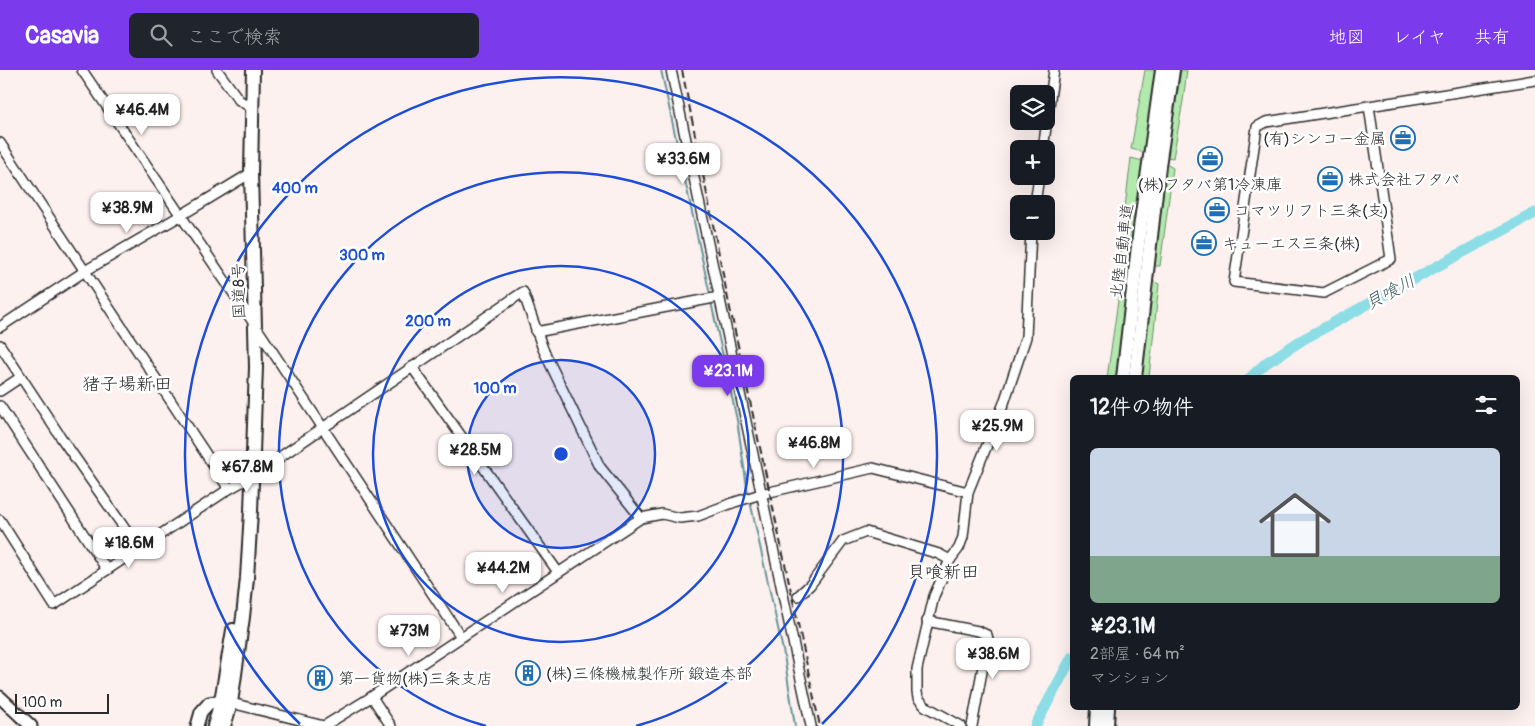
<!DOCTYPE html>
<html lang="ja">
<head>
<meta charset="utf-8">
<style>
	:root { --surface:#171b24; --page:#20242c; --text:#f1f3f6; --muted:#9ea1a6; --line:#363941; --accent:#7c3aed }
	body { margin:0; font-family:Pangolin,"Klee One",sans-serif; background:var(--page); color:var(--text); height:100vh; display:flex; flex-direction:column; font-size:19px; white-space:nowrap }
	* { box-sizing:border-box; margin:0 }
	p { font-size:16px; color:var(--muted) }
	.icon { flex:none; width:28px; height:28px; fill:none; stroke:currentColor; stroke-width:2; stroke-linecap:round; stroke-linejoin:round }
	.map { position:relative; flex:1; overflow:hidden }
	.sheet { position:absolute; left:1070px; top:305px; width:450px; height:335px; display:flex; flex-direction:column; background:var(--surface); border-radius:8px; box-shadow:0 5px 20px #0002 }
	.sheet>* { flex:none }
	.controls { position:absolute; left:1010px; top:15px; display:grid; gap:10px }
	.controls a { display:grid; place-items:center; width:45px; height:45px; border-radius:8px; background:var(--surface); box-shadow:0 5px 20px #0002; font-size:25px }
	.scale { position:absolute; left:15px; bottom:12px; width:94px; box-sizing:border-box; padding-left:5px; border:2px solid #2b2b2b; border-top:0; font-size:14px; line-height:18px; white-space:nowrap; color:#2b2b2b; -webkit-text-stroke:4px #fff; paint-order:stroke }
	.price { position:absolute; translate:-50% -42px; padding:0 11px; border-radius:10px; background:#fff; color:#222; font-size:16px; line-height:32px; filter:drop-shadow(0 1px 2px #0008) }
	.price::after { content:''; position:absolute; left:50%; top:30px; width:15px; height:11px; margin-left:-8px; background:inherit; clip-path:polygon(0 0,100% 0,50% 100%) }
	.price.active { background:var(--accent); color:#fff }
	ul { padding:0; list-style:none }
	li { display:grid; align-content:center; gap:10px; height:265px; padding:0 20px }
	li+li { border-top:1px solid var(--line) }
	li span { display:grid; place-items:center; height:155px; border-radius:8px; color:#555 }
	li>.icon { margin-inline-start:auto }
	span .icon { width:90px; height:90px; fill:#fffc; stroke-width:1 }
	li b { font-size:21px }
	h2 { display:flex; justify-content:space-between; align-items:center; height:60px; padding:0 20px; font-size:21px }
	header { display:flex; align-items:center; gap:30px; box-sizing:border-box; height:70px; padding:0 25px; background:var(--accent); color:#fff }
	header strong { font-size:24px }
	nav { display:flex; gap:28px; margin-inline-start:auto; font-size:18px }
	.search { width:350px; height:45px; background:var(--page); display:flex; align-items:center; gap:12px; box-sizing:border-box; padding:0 18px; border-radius:8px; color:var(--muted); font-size:19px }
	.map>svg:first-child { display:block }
	.green { fill:#b2eaae; stroke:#6e8a6c }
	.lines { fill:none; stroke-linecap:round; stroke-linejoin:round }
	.stream { stroke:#65969b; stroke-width:2 }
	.river { stroke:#8cdde6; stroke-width:11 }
	.minor-casing { stroke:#2b2b2b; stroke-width:12 }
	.major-casing { stroke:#2b2b2b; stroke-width:15 }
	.highway-casing { stroke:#2b2b2b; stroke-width:16 }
	.minor { stroke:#fff; stroke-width:9 }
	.major { stroke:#fff; stroke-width:11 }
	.highway { stroke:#fff; stroke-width:12 }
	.rail { stroke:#2b2b2b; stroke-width:2; stroke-dasharray:8 4; stroke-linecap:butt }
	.ring { fill:none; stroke:#1d4ed8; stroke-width:2.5 }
	.labels { text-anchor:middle; stroke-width:5; stroke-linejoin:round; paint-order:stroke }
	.poi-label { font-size:16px; fill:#2b2b2b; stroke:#fff; text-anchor:start }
	.street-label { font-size:16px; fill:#2b2b2b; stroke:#fff }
	.water-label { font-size:18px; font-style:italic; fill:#486063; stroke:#fff }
	.neighbourhood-label { font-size:18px; fill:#2b2b2b; stroke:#fff }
	.centre { fill:#1d4ed8; stroke:#fff; stroke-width:2.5 }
	.ring-label { font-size:15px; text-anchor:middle; font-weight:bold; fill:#1d4ed8; stroke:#fff; stroke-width:5; stroke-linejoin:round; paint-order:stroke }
</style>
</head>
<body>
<header>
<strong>Casavia</strong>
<div class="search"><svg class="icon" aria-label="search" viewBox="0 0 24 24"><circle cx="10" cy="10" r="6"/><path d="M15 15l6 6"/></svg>ここで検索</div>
<nav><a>地図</a><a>レイヤ</a><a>共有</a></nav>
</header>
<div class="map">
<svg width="1535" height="656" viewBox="0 0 1535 656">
	<rect width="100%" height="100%" fill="#fdf1ef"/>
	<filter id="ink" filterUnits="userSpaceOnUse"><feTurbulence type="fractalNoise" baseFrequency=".02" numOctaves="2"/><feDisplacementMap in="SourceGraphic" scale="10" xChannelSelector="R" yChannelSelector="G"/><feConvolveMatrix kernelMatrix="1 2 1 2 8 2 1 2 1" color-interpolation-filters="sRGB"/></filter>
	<g filter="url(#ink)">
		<g class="green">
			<path d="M1145,0H1156L1143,82L1131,79Z"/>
			<path d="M1181,0H1187L1183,31L1173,88L1167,87Z"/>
			<path d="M1131,88L1143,91L1130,200L1117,203Z"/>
			<path d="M1166,94L1173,98L1160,196H1153Z"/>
			<path d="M1121,209H1128L1118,307L1107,308Z"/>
			<path d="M1152,211L1159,214L1149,307H1142Z"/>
		</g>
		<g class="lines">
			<g class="stream">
				<path d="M661,0L710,225"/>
				<path d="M711,232L737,350L748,424"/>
				<path d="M750,431L784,585L795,656"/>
			</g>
			<g class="river">
				<path d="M1250,308L1266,293L1302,270L1535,143"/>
				<path d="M1035,656L1072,587"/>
			</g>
			<defs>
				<g id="minor">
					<path d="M82,0L255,255L461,567"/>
					<path d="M217,0L239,30L253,39"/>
					<path d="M671,0L811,656"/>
					<path d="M1369,36L1391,189L1324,223L1234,212L1257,57L1266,52L1535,10"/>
					<path d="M0,73L229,419"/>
					<path d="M1043,79L1054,0"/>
					<path d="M1035,134L1039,106"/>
					<path d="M0,257L85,201L180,146L251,103"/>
					<path d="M536,262L714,228L718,226"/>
					<path d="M0,275L62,369L139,479"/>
					<path d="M412,297L558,502"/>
					<path d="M0,321L21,307"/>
					<path d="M0,336L107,500"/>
					<path d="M0,450L54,535L229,419L252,406L523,222L543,279L600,397L641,448"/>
					<path d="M798,526L810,515L843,471L866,462L939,484L950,490"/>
					<path d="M927,551L978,561L987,565L988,569L972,656"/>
					<path d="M372,627L391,656"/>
					<path d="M227,632L324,656"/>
					<path d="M324,656L368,629L641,448L662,444L680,448L698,446L735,432L761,424L873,398L968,422"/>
					<path d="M961,656L925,636L918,628L917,622V599L934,526L950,490L959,478L963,467L968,422L1004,333L1026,267L1031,161"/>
				</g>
				<g id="major">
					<path d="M0,627L31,656"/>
					<path d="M197,656L201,642L209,633L221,631"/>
				</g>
				<g id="highway">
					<path d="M1123,308L1140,158L1162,0"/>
					<path d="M1135,308L1159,96L1173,0"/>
					<path d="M214,656L221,631L233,560"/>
					<path d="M224,656L231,633L243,547L247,508L251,441L256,297L251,103L253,0"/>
					<path d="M1096,656L1097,638"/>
					<path d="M1107,656L1108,638"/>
				</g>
			</defs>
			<use href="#minor" class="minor-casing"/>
			<use href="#major" class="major-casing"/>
			<use href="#highway" class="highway-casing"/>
			<use href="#minor" class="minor"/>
			<use href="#major" class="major"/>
			<use href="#highway" class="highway"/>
			<path class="rail" d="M682,0L728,229L820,656"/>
		</g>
	</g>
	<circle cx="561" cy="384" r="94" fill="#1d4ed8" fill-opacity=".12"/>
	<g class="ring">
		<circle cx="561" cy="384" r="94"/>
		<circle cx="561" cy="384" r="188"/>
		<path d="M486 656A282 282 0 1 1 636 656"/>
		<path d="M300 654A376 376 0 1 1 822 654"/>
	</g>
	<defs>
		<symbol id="office-ring" viewBox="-11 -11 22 22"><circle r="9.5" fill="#fff" stroke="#1f6fb2" stroke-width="1.5"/><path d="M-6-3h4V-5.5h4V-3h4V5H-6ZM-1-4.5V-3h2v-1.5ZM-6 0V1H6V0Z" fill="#1f6fb2"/></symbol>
		<symbol id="building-ring" viewBox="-11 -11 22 22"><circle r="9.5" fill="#fff" stroke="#1f6fb2" stroke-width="1.5"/><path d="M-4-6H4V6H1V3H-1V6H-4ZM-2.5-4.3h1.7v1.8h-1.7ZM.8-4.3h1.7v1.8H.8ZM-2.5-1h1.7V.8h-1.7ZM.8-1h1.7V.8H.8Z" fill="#1f6fb2"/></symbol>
	</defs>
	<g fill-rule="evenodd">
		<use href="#office-ring" x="1389" y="54" width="28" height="28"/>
		<use href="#office-ring" x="1196" y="75" width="28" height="28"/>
		<use href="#office-ring" x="1316" y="95" width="28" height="28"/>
		<use href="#office-ring" x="1203" y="126" width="28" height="28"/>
		<use href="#office-ring" x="1190" y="159" width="28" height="28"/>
		<use href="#building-ring" x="514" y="589" width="28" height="28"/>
		<use href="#building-ring" x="306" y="594" width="28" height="28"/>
	</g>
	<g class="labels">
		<g class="poi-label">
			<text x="1386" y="74" text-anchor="end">(有)シンコー金属</text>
			<text x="1348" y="115">株式会社フタバ</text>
			<text x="1210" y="120" text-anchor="middle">(株)フタバ第1冷凍庫</text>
			<text x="1234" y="146">コマツリフト三条(支)</text>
			<text x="1222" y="179">キューエス三条(株)</text>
			<text x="546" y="609">(株)三條機械製作所 鍛造本部</text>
			<text x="338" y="614">第一貨物(株)三条支店</text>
		</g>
		<g class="street-label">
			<text transform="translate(1121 181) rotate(-83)" y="6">北陸自動車道</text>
			<text transform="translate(238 221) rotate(-91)" y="6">国道8号</text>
		</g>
		<g class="water-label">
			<text transform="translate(1390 222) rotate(-28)" y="6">貝喰川</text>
		</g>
		<g class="neighbourhood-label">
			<text x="127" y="320">猪子場新田</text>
			<text x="943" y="508">貝喰新田</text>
		</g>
	</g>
	<circle cx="561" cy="384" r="8" class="centre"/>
	<g class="ring-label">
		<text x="295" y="123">400 m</text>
		<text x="362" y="190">300 m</text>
		<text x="428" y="256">200 m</text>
		<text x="495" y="323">100 m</text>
	</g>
</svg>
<div class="controls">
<a><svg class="icon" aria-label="layers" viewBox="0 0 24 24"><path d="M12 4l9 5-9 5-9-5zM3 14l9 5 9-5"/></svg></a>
<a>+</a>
<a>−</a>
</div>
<div class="scale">100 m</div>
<b class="price" style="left:142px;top:66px">¥46.4M</b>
<b class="price" style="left:683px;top:115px">¥33.6M</b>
<b class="price" style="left:127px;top:164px">¥38.9M</b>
<b class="price active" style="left:728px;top:327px">¥23.1M</b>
<b class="price" style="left:997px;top:382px">¥25.9M</b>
<b class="price" style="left:814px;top:399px">¥46.8M</b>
<b class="price" style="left:475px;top:406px">¥28.5M</b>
<b class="price" style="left:247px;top:423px">¥67.8M</b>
<b class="price" style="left:129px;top:499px">¥18.6M</b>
<b class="price" style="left:503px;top:524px">¥44.2M</b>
<b class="price" style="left:409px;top:587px">¥73M</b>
<b class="price" style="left:993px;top:610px">¥38.6M</b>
<section class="sheet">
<h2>12件の物件<svg class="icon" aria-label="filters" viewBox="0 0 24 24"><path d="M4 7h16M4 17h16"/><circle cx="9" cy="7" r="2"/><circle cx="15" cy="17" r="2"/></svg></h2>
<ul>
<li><span style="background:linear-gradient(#c9d6e8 70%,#7fa58c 0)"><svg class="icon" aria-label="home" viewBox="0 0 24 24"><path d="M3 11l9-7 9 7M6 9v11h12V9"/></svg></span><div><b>¥23.1M</b><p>2部屋 · 64 m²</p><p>マンション</p></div></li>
</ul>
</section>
</div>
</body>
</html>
